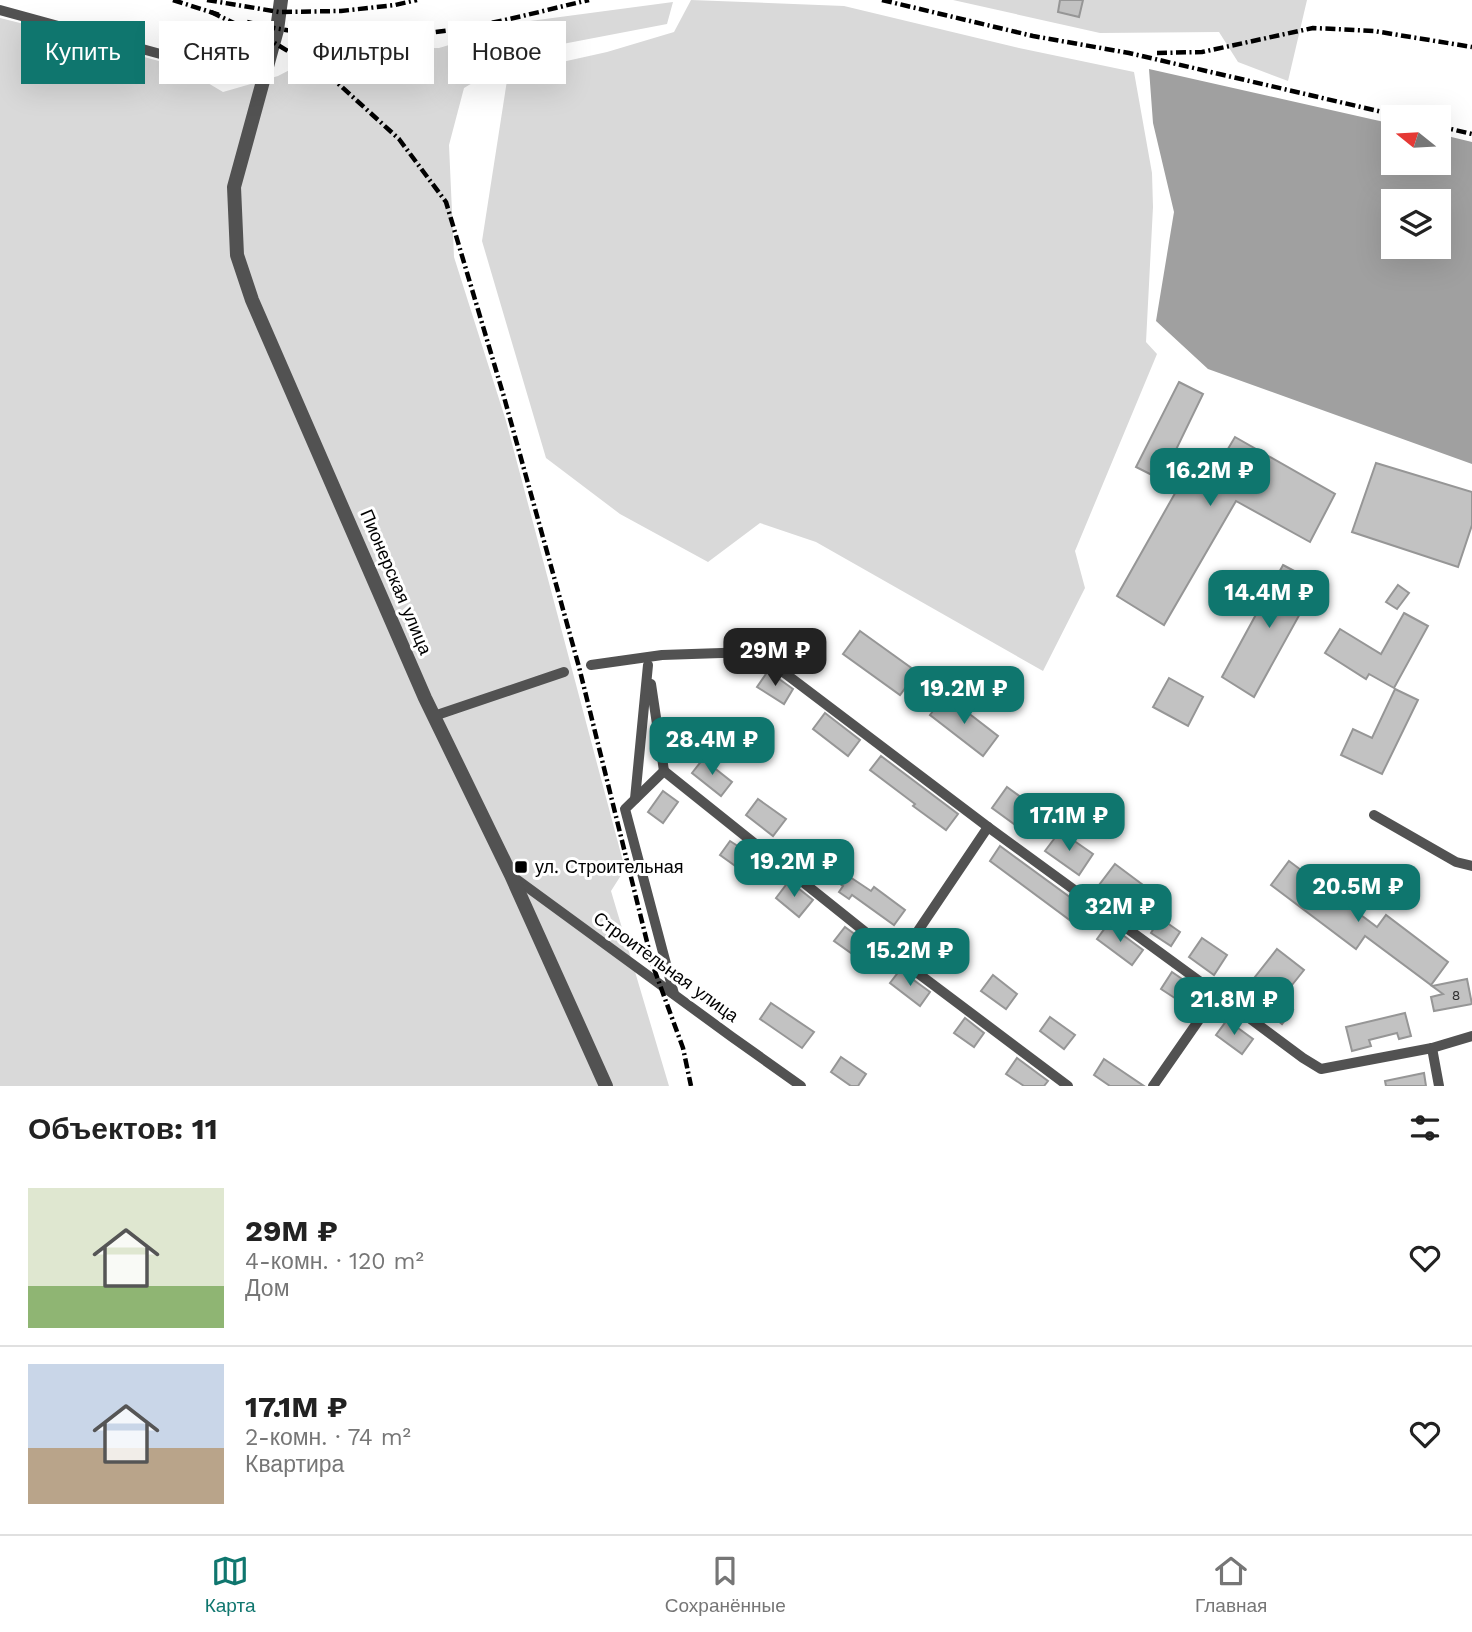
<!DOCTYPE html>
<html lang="ru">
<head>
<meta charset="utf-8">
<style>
	:root { --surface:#fff; --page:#f6f6f6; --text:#222; --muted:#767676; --line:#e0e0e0; --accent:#0f766e }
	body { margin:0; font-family:"Work Sans",sans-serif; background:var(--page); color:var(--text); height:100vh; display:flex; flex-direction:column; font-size:26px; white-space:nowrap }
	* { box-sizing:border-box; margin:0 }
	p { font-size:23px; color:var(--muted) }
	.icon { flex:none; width:38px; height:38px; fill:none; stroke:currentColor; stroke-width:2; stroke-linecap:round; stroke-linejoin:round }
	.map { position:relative; height:1086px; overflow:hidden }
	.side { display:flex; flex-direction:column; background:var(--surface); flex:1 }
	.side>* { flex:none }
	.top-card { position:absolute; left:21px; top:21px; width:700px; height:63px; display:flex; gap:14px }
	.needle { width:46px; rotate:288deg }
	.buttons { position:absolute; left:1381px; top:105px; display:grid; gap:14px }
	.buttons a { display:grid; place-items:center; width:70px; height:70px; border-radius:0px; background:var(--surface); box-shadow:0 7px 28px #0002; font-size:35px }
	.price { position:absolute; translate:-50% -60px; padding:0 16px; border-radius:14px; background:var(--accent); color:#fff; font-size:23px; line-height:46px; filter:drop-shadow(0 2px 4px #0008) }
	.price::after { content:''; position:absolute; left:50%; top:42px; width:21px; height:16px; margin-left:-10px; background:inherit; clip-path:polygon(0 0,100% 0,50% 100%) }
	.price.on { background:#222; color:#fff }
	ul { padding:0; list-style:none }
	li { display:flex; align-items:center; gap:21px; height:175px; padding:0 28px }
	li+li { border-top:2px solid var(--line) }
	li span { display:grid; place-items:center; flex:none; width:196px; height:140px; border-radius:0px; color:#555 }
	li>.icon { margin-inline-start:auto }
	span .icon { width:84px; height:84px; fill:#fffc; stroke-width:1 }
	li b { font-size:30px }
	h2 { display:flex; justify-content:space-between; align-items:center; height:84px; padding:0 28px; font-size:30px }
	.chip { padding:0 24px; border-radius:0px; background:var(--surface); box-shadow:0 7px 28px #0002; font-size:24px; line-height:63px }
	.chip.on { background:var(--accent); color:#fff }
	.tab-bar { display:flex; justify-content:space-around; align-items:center; height:98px; border-top:2px solid var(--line); background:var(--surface); font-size:19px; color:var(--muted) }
	.tab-bar a { display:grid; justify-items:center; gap:4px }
	.tab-bar .on { color:var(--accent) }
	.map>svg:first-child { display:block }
	.green { fill:#d9d9d9 }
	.water { fill:#a0a0a0; fill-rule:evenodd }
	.building { fill:#c2c2c2; stroke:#969696; stroke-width:2 }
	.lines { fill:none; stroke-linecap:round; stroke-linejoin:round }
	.minor { stroke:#525252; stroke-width:10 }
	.tertiary { stroke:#525252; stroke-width:14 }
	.rail { stroke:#000; stroke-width:4.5; stroke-dasharray:10 3.5 2 3.5; stroke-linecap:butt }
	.poi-dot { fill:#000; stroke:#fff; stroke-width:2.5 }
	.labels { text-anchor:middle; stroke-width:6; stroke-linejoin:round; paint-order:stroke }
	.number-label { font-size:14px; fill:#303030 }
	.street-label { font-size:18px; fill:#000; stroke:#fff }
	.poi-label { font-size:18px; fill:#000; stroke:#fff; text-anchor:start }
</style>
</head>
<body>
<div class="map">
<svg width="1472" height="1086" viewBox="0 0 1472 1086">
	<rect width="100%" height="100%" fill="#fff"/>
	<g class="green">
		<path d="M691,0L844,6L1019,48L1134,72L1152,173L1153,207L1146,342L1157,354L1075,551L1085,588L1043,671L816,542L760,523L708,562L620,514L546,458L482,241L508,74L607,52L674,32Z"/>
		<path d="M953,0H1307L1288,81L1238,62L1219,32L1100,33Z"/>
		<path d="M673,2L667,24L526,51L464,88L449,145L454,257L506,421L625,869L611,891L669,1086H0V18L40,28L84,43L111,48L181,67L223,92L278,76L330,49L439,48L530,21Z"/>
	</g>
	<path class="water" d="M1149,69L1393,124V163H1438L1439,134L1472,142V464L1208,369L1156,321L1174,212L1153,123ZM1393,201H1438V247H1393Z"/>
	<g class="building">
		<path d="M1060,0H1083L1079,17L1058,12Z"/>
		<path d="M1179,382L1203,394L1169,464L1206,486L1235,437L1335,494L1310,542L1236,501L1164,625L1117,596L1178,488L1136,467Z"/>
		<path d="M1376,463L1472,492V525L1458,567L1352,532Z"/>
		<path d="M1283,565L1317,583L1254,697L1222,677Z"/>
		<path d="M1398,585L1409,593L1397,609L1386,602Z"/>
		<path d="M1404,613L1428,626L1394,688L1369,674L1366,679L1325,653L1340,629L1381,654Z"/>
		<path d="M860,631L917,672L900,695L843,654Z"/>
		<path d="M768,671L793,689L784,704L757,687Z"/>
		<path d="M1169,678L1203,697L1188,726L1153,707Z"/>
		<path d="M1395,689L1418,700L1382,774L1341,755L1353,729L1372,738Z"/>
		<path d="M945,695L998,736L983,756L930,715Z"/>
		<path d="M825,713L860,740L848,756L813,729Z"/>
		<path d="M881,756L958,814L946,830L913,806L915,804L870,770Z"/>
		<path d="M703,759L732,782L721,796L692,773Z"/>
		<path d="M1007,787L1037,809L1022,830L992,808Z"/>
		<path d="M663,791L678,802L663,823L648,812Z"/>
		<path d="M758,799L786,819L773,836L746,815Z"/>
		<path d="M1060,831L1093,854L1079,875L1045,851Z"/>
		<path d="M730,841L759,860L748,875L720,855Z"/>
		<path d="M816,845L845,865L841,871L871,891L874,887L905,910L894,925L852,895L849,899L839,892L843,886L805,860Z"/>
		<path d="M1000,846L1082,906L1071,921L990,861Z"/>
		<path d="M1289,861L1377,927L1386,915L1448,962L1431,985L1365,936L1356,949L1271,885Z"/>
		<path d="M1115,864L1151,891L1129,920L1117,911L1120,907L1096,889Z"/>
		<path d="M789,881L813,900L799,917L776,898Z"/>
		<path d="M1160,918L1180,932L1171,946L1151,933Z"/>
		<path d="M1108,924L1143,950L1132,965L1097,939Z"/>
		<path d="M845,927L868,944L858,958L834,941Z"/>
		<path d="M932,931L964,953L953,968L922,947Z"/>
		<path d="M1202,938L1227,955L1214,975L1189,957Z"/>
		<path d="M1277,949L1304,970L1280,1000L1293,1010L1282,1024L1262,1008L1258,1014L1245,1004L1254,992L1247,987Z"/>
		<path d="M900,970L930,992L920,1006L890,983Z"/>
		<path d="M1172,972L1198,990L1187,1006L1161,989Z"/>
		<path d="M993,975L1017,994L1006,1009L981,991Z"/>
		<path d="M1467,979L1472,1004L1434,1011L1431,997L1443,994L1432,986Z"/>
		<path d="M771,1003L814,1032L802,1048L760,1019Z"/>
		<path d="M1405,1013L1411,1036L1399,1039L1397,1033L1369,1040L1371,1046L1352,1051L1346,1027Z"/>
		<path d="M1050,1017L1075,1035L1064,1049L1040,1031Z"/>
		<path d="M965,1018L984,1033L974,1047L954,1033Z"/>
		<path d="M1227,1020L1253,1039L1242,1054L1216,1035Z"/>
		<path d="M841,1057L866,1074L858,1086H851L831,1072Z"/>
		<path d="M1017,1058L1048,1081L1044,1086H1024L1006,1074Z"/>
		<path d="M1104,1059L1144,1086H1110L1094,1075Z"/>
		<path d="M1424,1073L1426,1086H1386L1385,1081Z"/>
	</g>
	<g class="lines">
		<g class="minor">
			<path d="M0,10L186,61L264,76"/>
			<path d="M591,665L662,655L751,652L770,662L988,827L1217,994"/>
			<path d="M651,684L664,771"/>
			<path d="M434,716L564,672"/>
			<path d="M664,771L899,959L1068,1086"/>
			<path d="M664,771L625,809L674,994"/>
			<path d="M635,799L648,665"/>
			<path d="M1374,815L1456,862L1472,866"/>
			<path d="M512,876L732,1037L801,1086"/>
			<path d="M899,959L988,827"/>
			<path d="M1432,1048L1439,1086"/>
			<path d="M1153,1086L1217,994L1303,1058L1321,1069L1432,1048L1472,1036"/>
		</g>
		<path class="tertiary" d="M281,0L277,30L234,187L237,255L252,300L425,698L511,875L606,1086"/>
		<g class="rail">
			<path d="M173,0L220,15"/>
			<path d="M207,0L279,12L341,11L395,5L417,0"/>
			<path d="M882,0L1033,36L1129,53L1404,117"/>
			<path d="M211,12L273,42L332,78L399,139L446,202L504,397L579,667L653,966L683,1048L691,1086"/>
			<path d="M247,22C318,40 397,40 469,27C510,20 550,9 589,0"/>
			<path d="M1157,53L1202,52L1313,28L1374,31L1472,47"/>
			<path d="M1438,126L1472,134"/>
		</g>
	</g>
	<rect class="poi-dot" x="514" y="860" width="14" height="14" rx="3.5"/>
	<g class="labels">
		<g class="number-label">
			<text x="1456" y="1000">8</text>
		</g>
		<g class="street-label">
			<text transform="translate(396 582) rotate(67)" y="6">Пионерская улица</text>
			<text transform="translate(666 967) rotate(36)" y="6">Строительная улица</text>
		</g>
		<g class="poi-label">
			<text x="535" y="873">ул. Строительная</text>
		</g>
	</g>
</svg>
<div class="buttons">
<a><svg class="needle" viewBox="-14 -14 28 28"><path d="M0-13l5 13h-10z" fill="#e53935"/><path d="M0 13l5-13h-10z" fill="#767676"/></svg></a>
<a><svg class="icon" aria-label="layers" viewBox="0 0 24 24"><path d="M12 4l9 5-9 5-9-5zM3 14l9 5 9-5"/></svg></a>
</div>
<b class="price" style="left:1210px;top:508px">16.2M ₽</b>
<b class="price" style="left:1269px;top:630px">14.4M ₽</b>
<b class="price on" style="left:775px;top:688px">29M ₽</b>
<b class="price" style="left:964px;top:726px">19.2M ₽</b>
<b class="price" style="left:712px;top:777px">28.4M ₽</b>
<b class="price" style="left:1069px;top:853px">17.1M ₽</b>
<b class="price" style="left:794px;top:899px">19.2M ₽</b>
<b class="price" style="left:1358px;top:924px">20.5M ₽</b>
<b class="price" style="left:1120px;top:944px">32M ₽</b>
<b class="price" style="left:910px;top:988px">15.2M ₽</b>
<b class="price" style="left:1234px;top:1037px">21.8M ₽</b>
<div class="top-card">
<a class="chip on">Купить</a>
<a class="chip">Снять</a>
<a class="chip">Фильтры</a>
<a class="chip">Новое</a>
</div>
</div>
<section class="side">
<h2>Объектов: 11<svg class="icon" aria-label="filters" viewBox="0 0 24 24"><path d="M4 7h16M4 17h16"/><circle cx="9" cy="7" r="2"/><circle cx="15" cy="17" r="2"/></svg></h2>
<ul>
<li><span style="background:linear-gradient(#dfe7d0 70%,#8fb573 0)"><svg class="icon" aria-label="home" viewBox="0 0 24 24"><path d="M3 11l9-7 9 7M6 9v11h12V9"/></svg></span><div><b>29M ₽</b><p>4-комн. · 120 m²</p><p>Дом</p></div><svg class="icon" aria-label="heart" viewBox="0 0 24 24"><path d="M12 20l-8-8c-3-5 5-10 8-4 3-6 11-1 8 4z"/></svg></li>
<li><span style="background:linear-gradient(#c9d6e8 60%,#b9a48a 0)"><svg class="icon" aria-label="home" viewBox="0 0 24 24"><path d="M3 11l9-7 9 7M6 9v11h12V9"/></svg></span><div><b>17.1M ₽</b><p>2-комн. · 74 m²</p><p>Квартира</p></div><svg class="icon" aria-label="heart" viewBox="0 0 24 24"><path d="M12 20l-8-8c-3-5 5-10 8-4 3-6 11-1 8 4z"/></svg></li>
</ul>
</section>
<nav class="tab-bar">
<a class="on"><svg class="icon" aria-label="map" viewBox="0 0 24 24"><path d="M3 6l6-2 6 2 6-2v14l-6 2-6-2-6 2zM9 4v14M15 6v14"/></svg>Карта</a>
<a><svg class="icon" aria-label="saved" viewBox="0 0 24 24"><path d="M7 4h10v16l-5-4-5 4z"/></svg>Сохранённые</a>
<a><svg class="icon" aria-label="home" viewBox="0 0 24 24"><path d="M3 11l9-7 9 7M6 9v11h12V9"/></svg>Главная</a>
</nav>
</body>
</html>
